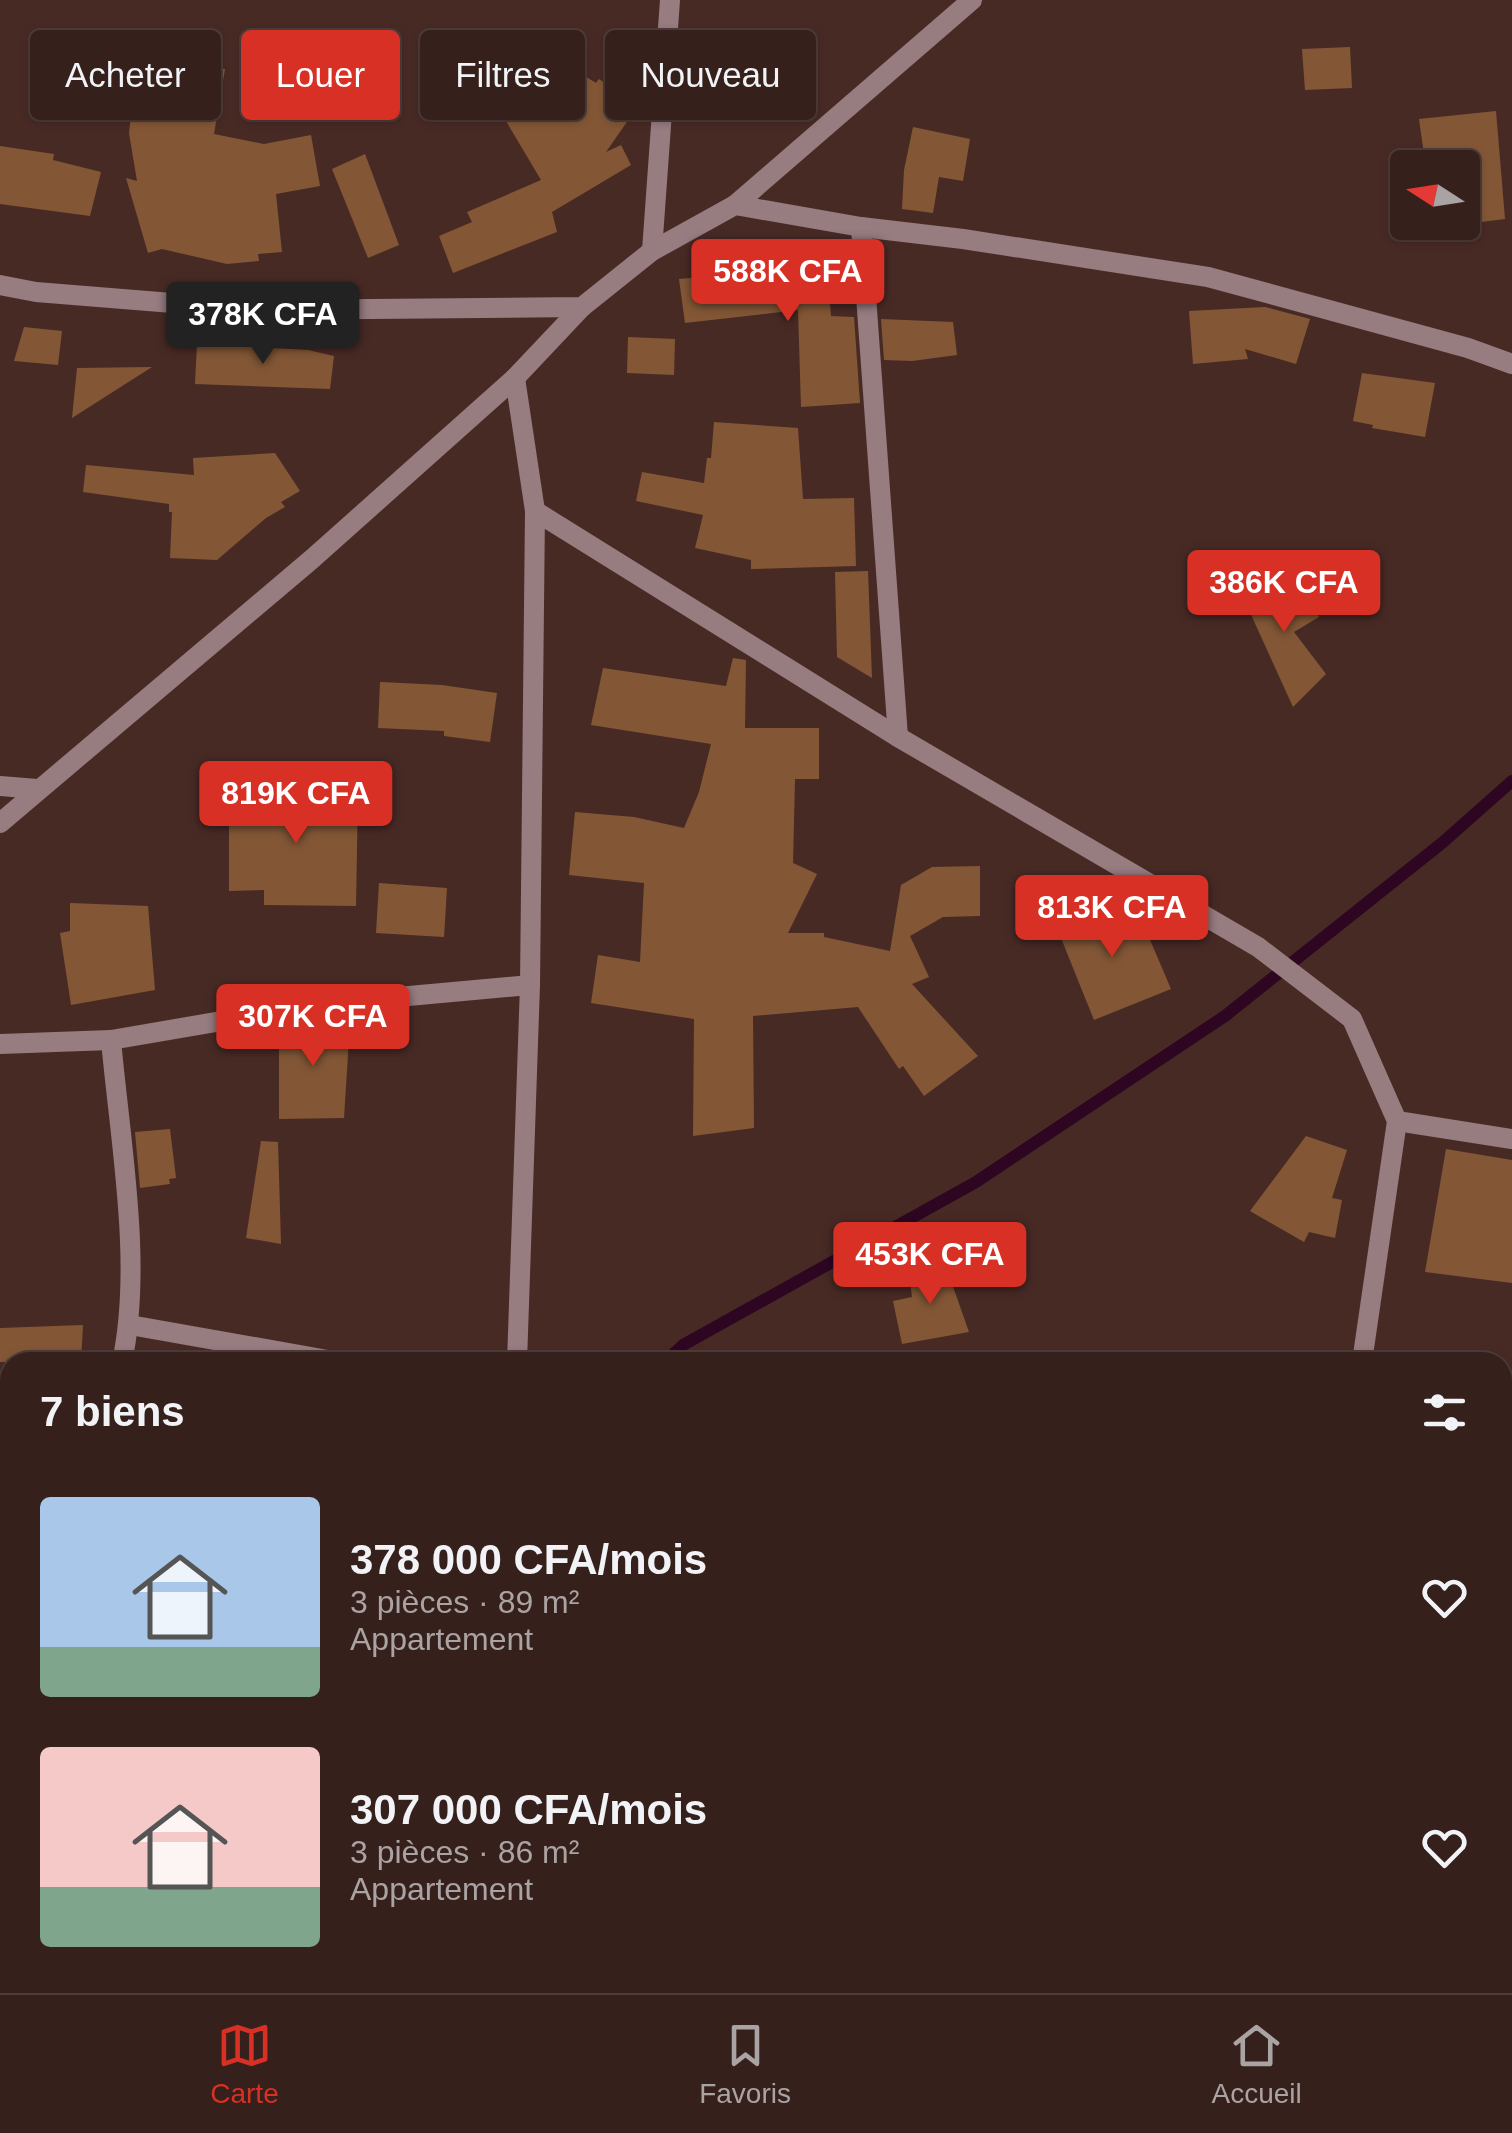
<!DOCTYPE html>
<html lang="fr">
<head>
<meta charset="utf-8">
<style>
  :root { --surface:#36201c; --page:#3d2825; --text:#f1f3f6; --muted:#aaa3a3; --line:#503e3b; --accent:#d93025 }
  body { margin:0; font-family:Helvetica,sans-serif; background:var(--page); color:var(--text); height:100vh; display:flex; flex-direction:column; font-size:38px; white-space:nowrap }
  * { box-sizing:border-box; margin:0 }
  p { font-size:32px; color:var(--muted) }
  .icon { flex:none; width:55px; height:55px; fill:none; stroke:currentColor; stroke-width:2; stroke-linecap:round; stroke-linejoin:round }
  .map { position:relative; flex:1; overflow:hidden }
  .panel { position:absolute; left:0px; top:1352px; width:1512px; height:642px; display:flex; flex-direction:column; background:var(--surface); border-radius:30px 30px 0 0; box-shadow:0 2px 8px #0004,0 0 0 2px var(--line) }
  .panel>* { flex:none }
  .banner { position:absolute; left:30px; top:30px; width:1000px; height:90px; display:flex; gap:20px }
  .needle { width:65px; rotate:282deg }
  .buttons { position:absolute; left:1390px; top:150px; display:grid; gap:20px }
  .buttons a { display:grid; place-items:center; width:90px; height:90px; border-radius:10px; background:var(--surface); box-shadow:0 2px 8px #0004,0 0 0 2px var(--line); font-size:50px }
  .price { position:absolute; translate:-50% -85px; padding:0 22px; border-radius:10px; background:var(--accent); color:#fff; font-size:32px; line-height:65px; filter:drop-shadow(0 2px 5px #0008) }
  .price::after { content:''; position:absolute; left:50%; top:60px; width:30px; height:22px; margin-left:-15px; background:inherit; clip-path:polygon(0 0,100% 0,50% 100%) }
  .price.on { background:#222; color:#fff }
  ul { padding:0; list-style:none }
  li { display:flex; align-items:center; gap:30px; height:250px; padding:0 40px }
  li span { display:grid; place-items:center; flex:none; width:280px; height:200px; border-radius:10px; color:#555 }
  li>.icon { margin-inline-start:auto }
  span .icon { width:120px; height:120px; fill:#fffc; stroke-width:1 }
  li b { font-size:42px }
  h2 { display:flex; justify-content:space-between; align-items:center; height:120px; padding:0 40px; font-size:42px }
  .chip { padding:0 35px; border-radius:10px; background:var(--surface); box-shadow:0 2px 8px #0004,0 0 0 2px var(--line); font-size:35px; line-height:90px }
  .chip.on { background:var(--accent); color:#fff }
  .tab-bar { display:flex; justify-content:space-around; align-items:center; height:140px; border-top:2px solid var(--line); background:var(--surface); font-size:28px; color:var(--muted) }
  .tab-bar a { display:grid; justify-items:center; gap:5px }
  .tab-bar .on { color:var(--accent) }
  .map>svg:first-child { display:block }
  .lines { fill:none; stroke-linecap:round; stroke-linejoin:round }
  .stream { stroke:#2e0622; stroke-width:12 }
  .building { fill:#835736 }
  .minor { stroke:#977c80; stroke-width:20 }
</style>
</head>
<body>
<div class="map">
<svg width="1512" height="1993" viewBox="0 0 1512 1993">
  <rect width="100%" height="100%" fill="#482a25"/>
  <g class="lines">
    <!-- stream -->
    <g class="stream">
      <path d="M 665,1362 L 683,1345 L 976,1182 L 1225,1016 L 1442,843 L 1512,781"/>
      <path d="M 0,1818 L 10,1818"/>
    </g>
  </g>
  <!-- building -->
  <g class="building">
    <path d="M 1350,47 L 1352,88 L 1305,90 L 1302,49 Z"/>
    <path d="M 543,48 L 577,78 L 580,73 L 596,83 L 599,79 L 638,106 L 606,152 L 621,145 L 631,165 L 552,212 L 557,232 L 453,273 L 439,236 L 472,222 L 467,212 L 541,180 L 503,116 L 528,100 L 510,82 Z"/>
    <path d="M 138,53 L 225,69 L 214,134 L 264,144 L 311,135 L 320,186 L 276,194 L 282,252 L 258,254 L 259,261 L 227,264 L 162,249 L 148,253 L 126,178 L 137,181 L 129,133 Z"/>
    <path d="M 1496,111 L 1505,219 L 1433,228 L 1433,222 L 1462,222 L 1462,168 L 1426,168 L 1419,119 Z"/>
    <path d="M 913,127 L 970,139 L 963,181 L 939,177 L 933,213 L 902,209 L 904,170 Z"/>
    <path d="M 0,146 L 54,154 L 53,160 L 101,172 L 90,216 L 0,204 Z"/>
    <path d="M 365,154 L 399,245 L 368,258 L 332,169 Z"/>
    <path d="M 827,267 L 831,316 L 854,317 L 860,403 L 801,407 L 798,310 L 685,323 L 679,279 Z"/>
    <path d="M 1265,307 L 1310,319 L 1296,364 L 1245,349 L 1248,359 L 1193,364 L 1189,311 Z"/>
    <path d="M 881,319 L 953,322 L 957,355 L 912,361 L 884,360 Z"/>
    <path d="M 24,327 L 62,331 L 58,365 L 14,361 Z"/>
    <path d="M 628,337 L 675,339 L 674,375 L 627,373 Z"/>
    <path d="M 197,344 L 308,350 L 334,356 L 330,389 L 195,384 Z"/>
    <path d="M 152,367 L 72,418 L 77,368 Z"/>
    <path d="M 1362,373 L 1435,383 L 1425,437 L 1372,428 L 1373,425 L 1353,421 Z"/>
    <path d="M 714,422 L 798,428 L 803,499 L 854,498 L 856,566 L 751,569 L 751,560 L 695,548 L 703,515 L 636,501 L 642,472 L 704,483 L 707,458 L 711,458 Z"/>
    <path d="M 275,453 L 300,491 L 281,502 L 285,507 L 266,518 L 217,560 L 170,558 L 172,512 L 169,512 L 169,504 L 83,492 L 86,465 L 194,475 L 193,458 Z"/>
    <path d="M 1245,568 L 1270,602 L 1302,587 L 1319,617 L 1294,632 L 1326,674 L 1293,707 L 1233,575 Z"/>
    <path d="M 868,571 L 872,678 L 837,657 L 835,572 Z"/>
    <path d="M 733,658 L 746,660 L 745,728 L 819,728 L 819,779 L 795,779 L 793,863 L 817,874 L 788,933 L 824,933 L 824,937 L 890,951 L 901,885 L 932,867 L 980,866 L 980,916 L 943,917 L 910,936 L 929,977 L 912,984 L 978,1056 L 924,1096 L 903,1066 L 899,1069 L 858,1007 L 753,1016 L 754,1128 L 693,1136 L 694,1019 L 591,1003 L 598,955 L 640,962 L 644,883 L 569,875 L 575,812 L 634,817 L 684,828 L 699,792 L 711,744 L 591,725 L 603,668 L 726,686 Z"/>
    <path d="M 380,682 L 442,685 L 497,693 L 490,742 L 444,736 L 444,731 L 378,728 Z"/>
    <path d="M 256,784 L 358,791 L 356,906 L 264,905 L 264,890 L 229,891 L 229,800 L 256,800 Z"/>
    <path d="M 379,883 L 447,888 L 444,937 L 376,933 Z"/>
    <path d="M 1097,900 L 1145,928 L 1171,989 L 1094,1020 L 1059,933 Z"/>
    <path d="M 70,903 L 148,906 L 155,990 L 71,1005 L 60,933 L 70,931 Z"/>
    <path d="M 341,1017 L 341,1023 L 350,1023 L 344,1118 L 279,1119 L 279,1025 Z"/>
    <path d="M 170,1129 L 176,1178 L 169,1179 L 170,1184 L 140,1188 L 135,1132 Z"/>
    <path d="M 1306,1136 L 1347,1150 L 1332,1198 L 1342,1200 L 1335,1238 L 1309,1232 L 1304,1242 L 1250,1211 Z"/>
    <path d="M 261,1141 L 278,1142 L 281,1244 L 246,1238 Z"/>
    <path d="M 1446,1149 L 1512,1160 L 1512,1283 L 1425,1272 Z"/>
    <path d="M 944,1261 L 969,1332 L 902,1344 L 893,1301 L 912,1297 L 909,1273 Z"/>
    <path d="M 83,1325 L 81,1362 L 0,1362 L 0,1328 Z"/>
  </g>
  <g class="lines">
    <!-- minor -->
    <g class="minor">
      <path d="M 735,205 L 972,0"/>
      <path d="M 861,227 L 898,737"/>
      <path d="M 652,251 L 670,0"/>
      <path d="M 0,285 L 36,292 L 260,310 L 582,307 L 652,251 L 735,205 L 861,227 L 963,239 L 1208,277 L 1468,348 L 1512,364"/>
      <path d="M 515,378 L 535,511 L 530,985 L 517,1362"/>
      <path d="M 535,511 L 898,737 L 1258,947 L 1352,1019 L 1397,1121 L 1362,1362"/>
      <path d="M 0,786 L 37,789"/>
      <path d="M 0,823 L 312,559 L 515,378 L 582,307"/>
      <path d="M 111,1040 C 120,1141 143,1264 122,1362"/>
      <path d="M 0,1044 L 111,1040 L 321,1004 L 530,985"/>
      <path d="M 1397,1121 L 1512,1139"/>
      <path d="M 130,1325 L 339,1362"/>
      <path d="M 1502,1438 L 1512,1440"/>
      <path d="M 1502,1746 L 1512,1749"/>
      <path d="M 217,1993 L 224,1985"/>
      <path d="M 610,1993 L 616,1985"/>
      <path d="M 985,1993 L 991,1985"/>
      <path d="M 1257,1993 L 1258,1985"/>
    </g>
  </g>
</svg>
<div class="buttons">
<a><svg class="needle" viewBox="-14 -14 28 28"><path d="M0-13l5 13h-10z" fill="#e53935"/><path d="M0 13l5-13h-10z" fill="#aaa3a3"/></svg></a>
</div>
<b class="price" style="left:788px;top:324px">588K CFA</b>
<b class="price on" style="left:263px;top:367px">378K CFA</b>
<b class="price" style="left:1284px;top:635px">386K CFA</b>
<b class="price" style="left:296px;top:846px">819K CFA</b>
<b class="price" style="left:1112px;top:960px">813K CFA</b>
<b class="price" style="left:313px;top:1069px">307K CFA</b>
<b class="price" style="left:930px;top:1307px">453K CFA</b>
<div class="banner">
<a class="chip">Acheter</a>
<a class="chip on">Louer</a>
<a class="chip">Filtres</a>
<a class="chip">Nouveau</a>
</div>
<section class="panel">
<h2>7 biens<svg class="icon" aria-label="filters" viewBox="0 0 24 24"><path d="M4 7h16M4 17h16"/><circle cx="9" cy="7" r="2"/><circle cx="15" cy="17" r="2"/></svg></h2>
<ul>
<li><span style="background:linear-gradient(#a9c7e8 75%,#7fa58c 0)"><svg class="icon" aria-label="home" viewBox="0 0 24 24"><path d="M3 11l9-7 9 7M6 9v11h12V9"/></svg></span><div><b>378 000 CFA/mois</b><p>3 pièces · 89 m²</p><p>Appartement</p></div><svg class="icon" aria-label="heart" viewBox="0 0 24 24"><path d="M12 20l-8-8c-3-5 5-10 8-4 3-6 11-1 8 4z"/></svg></li>
<li><span style="background:linear-gradient(#f6c9c9 70%,#7fa58c 0)"><svg class="icon" aria-label="home" viewBox="0 0 24 24"><path d="M3 11l9-7 9 7M6 9v11h12V9"/></svg></span><div><b>307 000 CFA/mois</b><p>3 pièces · 86 m²</p><p>Appartement</p></div><svg class="icon" aria-label="heart" viewBox="0 0 24 24"><path d="M12 20l-8-8c-3-5 5-10 8-4 3-6 11-1 8 4z"/></svg></li>
</ul>
</section>
</div>
<nav class="tab-bar">
<a class="on"><svg class="icon" aria-label="map" viewBox="0 0 24 24"><path d="M3 6l6-2 6 2 6-2v14l-6 2-6-2-6 2zM9 4v14M15 6v14"/></svg>Carte</a>
<a><svg class="icon" aria-label="saved" viewBox="0 0 24 24"><path d="M7 4h10v16l-5-4-5 4z"/></svg>Favoris</a>
<a><svg class="icon" aria-label="home" viewBox="0 0 24 24"><path d="M3 11l9-7 9 7M6 9v11h12V9"/></svg>Accueil</a>
</nav>
</body>
</html>
